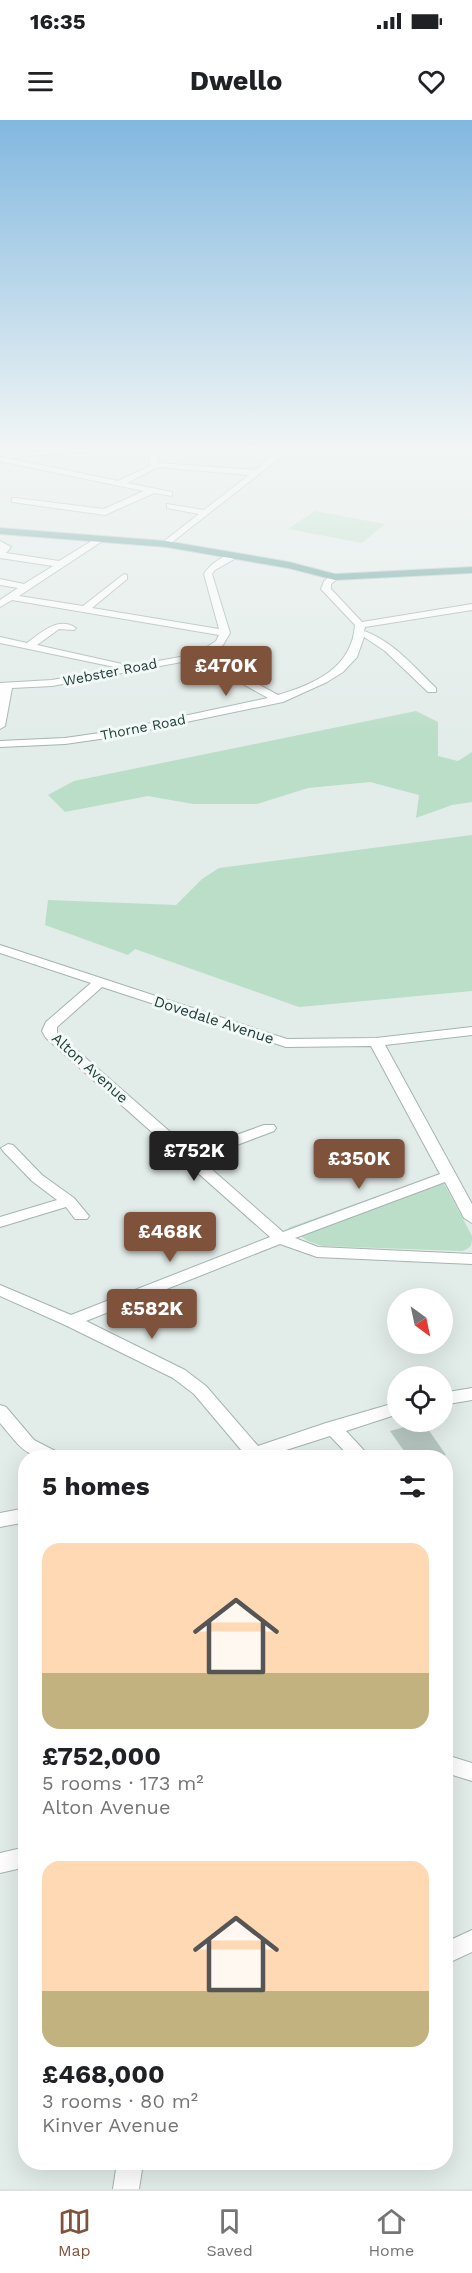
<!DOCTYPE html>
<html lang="en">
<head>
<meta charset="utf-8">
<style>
  :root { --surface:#fff; --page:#f2f2f2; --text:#202124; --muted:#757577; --line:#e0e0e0; --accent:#7f533b }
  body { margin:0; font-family:"Work Sans",sans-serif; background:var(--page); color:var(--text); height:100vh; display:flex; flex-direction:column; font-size:22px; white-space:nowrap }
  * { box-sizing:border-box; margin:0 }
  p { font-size:20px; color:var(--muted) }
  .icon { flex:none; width:33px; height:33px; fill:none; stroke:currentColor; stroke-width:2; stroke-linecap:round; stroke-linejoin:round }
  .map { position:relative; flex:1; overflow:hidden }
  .drawer { position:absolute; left:18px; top:1330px; width:435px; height:720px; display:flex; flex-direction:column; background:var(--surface); border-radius:24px; box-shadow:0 6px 24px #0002 }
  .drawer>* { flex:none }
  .needle { width:39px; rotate:147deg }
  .tools { position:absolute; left:387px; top:1168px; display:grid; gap:12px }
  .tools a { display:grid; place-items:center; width:66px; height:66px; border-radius:50%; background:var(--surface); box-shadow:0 6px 24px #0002; font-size:30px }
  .price { position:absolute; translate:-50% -51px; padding:0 14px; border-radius:6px; background:var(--accent); color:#fff; font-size:20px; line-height:39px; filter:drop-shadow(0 2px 3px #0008) }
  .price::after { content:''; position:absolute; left:50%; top:36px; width:18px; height:14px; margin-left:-9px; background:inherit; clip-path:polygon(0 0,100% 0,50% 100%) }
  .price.active { background:#222; color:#fff }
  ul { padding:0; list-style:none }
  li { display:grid; align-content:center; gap:12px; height:318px; padding:0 24px }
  li span { display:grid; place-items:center; height:186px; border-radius:18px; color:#555 }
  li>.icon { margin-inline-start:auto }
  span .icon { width:108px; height:108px; fill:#fffc; stroke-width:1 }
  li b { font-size:26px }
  h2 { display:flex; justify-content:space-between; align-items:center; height:72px; padding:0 24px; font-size:26px }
  .status { display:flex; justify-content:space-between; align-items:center; height:42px; padding:0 30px; background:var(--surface); direction:ltr }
  .status svg { height:16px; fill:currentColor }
  header { display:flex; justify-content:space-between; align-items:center; height:78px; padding:0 24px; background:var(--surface); font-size:27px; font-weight:700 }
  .tabs { display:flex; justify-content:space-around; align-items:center; height:84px; border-top:2px solid var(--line); background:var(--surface); font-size:16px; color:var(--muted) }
  .tabs a { display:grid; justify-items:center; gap:3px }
  .tabs .active { color:var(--accent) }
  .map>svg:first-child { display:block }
  .green { fill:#badec8 }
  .building { fill:#b7c7c2 }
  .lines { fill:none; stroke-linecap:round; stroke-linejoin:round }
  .minor-casing { stroke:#a4b4b1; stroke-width:2 }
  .major-casing { stroke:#c1c9c8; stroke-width:2 }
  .minor { fill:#fff; fill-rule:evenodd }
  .major { fill:#66a29a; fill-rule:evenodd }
  .labels { text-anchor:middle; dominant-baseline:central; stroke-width:6; stroke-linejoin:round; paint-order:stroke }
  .far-street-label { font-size:14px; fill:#213d39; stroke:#f2f9f6 }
  .street-label { font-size:15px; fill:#213d39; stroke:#f2f9f6 }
</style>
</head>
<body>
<div class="status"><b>16:35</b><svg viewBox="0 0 49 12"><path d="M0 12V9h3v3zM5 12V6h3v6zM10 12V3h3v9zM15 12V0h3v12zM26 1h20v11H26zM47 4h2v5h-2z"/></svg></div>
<header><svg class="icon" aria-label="menu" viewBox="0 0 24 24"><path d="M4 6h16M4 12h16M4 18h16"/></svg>Dwello<svg class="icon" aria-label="heart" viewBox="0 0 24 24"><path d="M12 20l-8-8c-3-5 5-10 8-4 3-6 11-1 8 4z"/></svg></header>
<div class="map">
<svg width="472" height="2069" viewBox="0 0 472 2069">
  <rect width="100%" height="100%" fill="#e2ece9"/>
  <!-- green -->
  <g class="green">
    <path d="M 315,391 L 385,404 L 362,423 L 288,409 Z"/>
    <path d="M 416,591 L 438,602 L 438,636 L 458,641 L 472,632 L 472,682 L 452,685 L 416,698 L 419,675 L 370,662 L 308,668 L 257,684 L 193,684 L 148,676 L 65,692 L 48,675 L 74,661 Z"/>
    <path d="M 472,715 L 472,871 L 299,887 L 135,829 L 128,835 L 45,805 L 48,780 L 176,785 L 202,759 L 219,748 Z"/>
    <path d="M 439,1054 L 472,1116 C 472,1126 471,1128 462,1131 L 322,1126 L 308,1121 L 288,1108 Z"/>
  </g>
  <!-- building -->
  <path class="building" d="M 423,1302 L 446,1335 L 436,1338 L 409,1338 L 390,1311 Z"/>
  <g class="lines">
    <!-- minor casing -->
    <g class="minor-casing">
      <g id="minor">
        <path d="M 59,329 L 135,329 L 131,331 L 62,333 L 8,338 L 118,361 L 150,346 L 149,331 L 146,329 L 156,329 L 158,343 L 255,350 L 282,329 L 291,329 L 166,427 L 163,426 L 163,422 L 199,394 L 167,388 L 167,384 L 204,390 L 249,355 L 158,347 L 127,363 L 172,372 L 172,376 L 154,373 L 105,395 L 12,382 L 12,378 L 15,378 L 104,389 L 144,371 L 0,341 L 0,337 L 7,338 L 4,336 L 8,334 Z"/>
        <path d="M 98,417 L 102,420 L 101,422 L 19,476 L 83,486 L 124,454 L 127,455 L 127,459 L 92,488 L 219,509 L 204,454 C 210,444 224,434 236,434 L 236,438 L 215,450 L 212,454 L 230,513 L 223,525 L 206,536 L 278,575 C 315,564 352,548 355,505 L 321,469 L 324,461 L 332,455 L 340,457 L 331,464 L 331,469 L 362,502 L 472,484 L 472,490 L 365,507 L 364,511 C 393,521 414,547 436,568 L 436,572 L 428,572 L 385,531 L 364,517 L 357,537 L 343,552 L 327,562 L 283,582 L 114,617 L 65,624 L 0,627 L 0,621 L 65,618 L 114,611 L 268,578 L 198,539 L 52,566 L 12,568 L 5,606 L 0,609 L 0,563 L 52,560 L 119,548 L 0,523 L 0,517 L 27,523 C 42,512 58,496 76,508 L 74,510 L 59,509 L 37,525 L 131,546 L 196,534 L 216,521 L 219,515 L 12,480 L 0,487 L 0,480 L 18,468 L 0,465 L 0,459 L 24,464 L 53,446 L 0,438 L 0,421 L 11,427 L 6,433 L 59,441 Z"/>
        <path d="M 0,825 L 287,919 L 376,918 L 472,907 L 472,915 L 385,925 L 472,1084 L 472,1103 L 464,1098 L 445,1062 L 295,1118 L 318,1127 L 472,1134 L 472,1144 L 317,1137 L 280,1124 L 86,1201 L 185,1250 L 206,1266 L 258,1326 L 326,1303 L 398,1282 L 398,1294 L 346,1311 L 371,1338 L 351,1338 L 330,1316 L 261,1338 L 231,1338 L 234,1333 L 242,1331 L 194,1274 L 173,1258 L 65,1205 L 0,1176 L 0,1165 L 71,1195 L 270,1117 L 46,918 L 42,911 L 46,902 L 91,863 L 0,833 ZM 102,867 L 286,927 L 371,926 L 440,1054 L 283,1112 L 200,1039 L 274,1011 L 276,1008 L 274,1005 L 264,1005 L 192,1031 L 57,913 L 57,907 Z"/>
        <path d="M 8,1024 L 13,1025 L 42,1055 L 74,1078 L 89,1096 L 87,1099 L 75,1099 L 66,1087 L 0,1107 L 0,1097 L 57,1080 L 32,1061 L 3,1031 L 1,1028 Z"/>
        <path d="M 472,1268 L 472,1280 L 442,1285 L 442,1273 Z"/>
        <path d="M 0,1285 L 6,1287 L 34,1320 L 59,1333 L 62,1338 C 24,1338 23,1330 0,1303 Z"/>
        <path d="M 26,1388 L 26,1402 L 0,1407 L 0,1393 Z"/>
        <path d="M 446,1635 L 472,1643 L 472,1661 L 446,1653 Z"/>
        <path d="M 26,1727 L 26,1747 L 0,1753 L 0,1733 Z"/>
        <path d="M 472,1810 L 472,1832 L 446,1844 L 446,1822 Z"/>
        <path d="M 117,2043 L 143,2043 L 139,2069 L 113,2069 Z"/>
      </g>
    </g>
    <!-- major casing -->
    <g class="major-casing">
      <path id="major" d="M 0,408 L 166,421 L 289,442 L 335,454 L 472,447 L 472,453 L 335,460 L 288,448 L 166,427 L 0,414 Z"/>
    </g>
    <!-- minor -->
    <use href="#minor" class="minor"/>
    <!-- major -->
    <use href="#major" class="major"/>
  </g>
  <!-- sky -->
  <linearGradient id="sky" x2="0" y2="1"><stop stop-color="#82b8df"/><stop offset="0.53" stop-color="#f2f6f5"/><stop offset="1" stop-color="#f2f6f5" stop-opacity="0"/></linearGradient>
  <rect width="472" height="619" fill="url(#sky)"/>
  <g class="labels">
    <!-- far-street labels -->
    <g class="far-street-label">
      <text transform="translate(110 552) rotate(-11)">Webster Road</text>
      <text transform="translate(143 607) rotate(-11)">Thorne Road</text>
    </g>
    <!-- street labels -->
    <g class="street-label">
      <text transform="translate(214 900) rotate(18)">Dovedale Avenue</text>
      <text transform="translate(90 948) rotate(42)">Alton Avenue</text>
    </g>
  </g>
</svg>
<div class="tools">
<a><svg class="needle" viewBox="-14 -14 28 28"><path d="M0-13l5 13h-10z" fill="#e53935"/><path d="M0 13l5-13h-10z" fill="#757577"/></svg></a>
<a><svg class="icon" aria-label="locate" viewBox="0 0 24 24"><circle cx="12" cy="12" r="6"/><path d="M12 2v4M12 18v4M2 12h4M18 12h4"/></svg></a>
</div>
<b class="price" style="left:226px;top:577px">£470K</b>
<b class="price active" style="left:194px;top:1062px">£752K</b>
<b class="price" style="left:359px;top:1070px">£350K</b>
<b class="price" style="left:170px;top:1143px">£468K</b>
<b class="price" style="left:152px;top:1220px">£582K</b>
<section class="drawer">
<h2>5 homes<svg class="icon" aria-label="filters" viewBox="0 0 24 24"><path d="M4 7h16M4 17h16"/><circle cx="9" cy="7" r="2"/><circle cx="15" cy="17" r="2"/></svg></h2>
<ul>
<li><span style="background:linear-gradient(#ffd9b3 70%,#c2b280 0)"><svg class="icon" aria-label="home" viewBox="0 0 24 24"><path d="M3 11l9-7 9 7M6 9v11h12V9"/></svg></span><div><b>£752,000</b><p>5 rooms · 173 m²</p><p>Alton Avenue</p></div></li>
<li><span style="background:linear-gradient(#ffd9b3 70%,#c2b280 0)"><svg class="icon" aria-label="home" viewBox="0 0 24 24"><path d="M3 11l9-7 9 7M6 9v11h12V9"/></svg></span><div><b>£468,000</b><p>3 rooms · 80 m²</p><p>Kinver Avenue</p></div></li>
</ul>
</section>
</div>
<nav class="tabs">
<a class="active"><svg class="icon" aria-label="map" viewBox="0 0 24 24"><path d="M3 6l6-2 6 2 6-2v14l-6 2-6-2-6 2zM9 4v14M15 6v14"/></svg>Map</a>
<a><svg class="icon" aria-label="saved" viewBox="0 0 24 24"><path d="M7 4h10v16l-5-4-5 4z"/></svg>Saved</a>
<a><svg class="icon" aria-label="home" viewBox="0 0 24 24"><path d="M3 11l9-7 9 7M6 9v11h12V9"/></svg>Home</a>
</nav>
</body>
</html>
